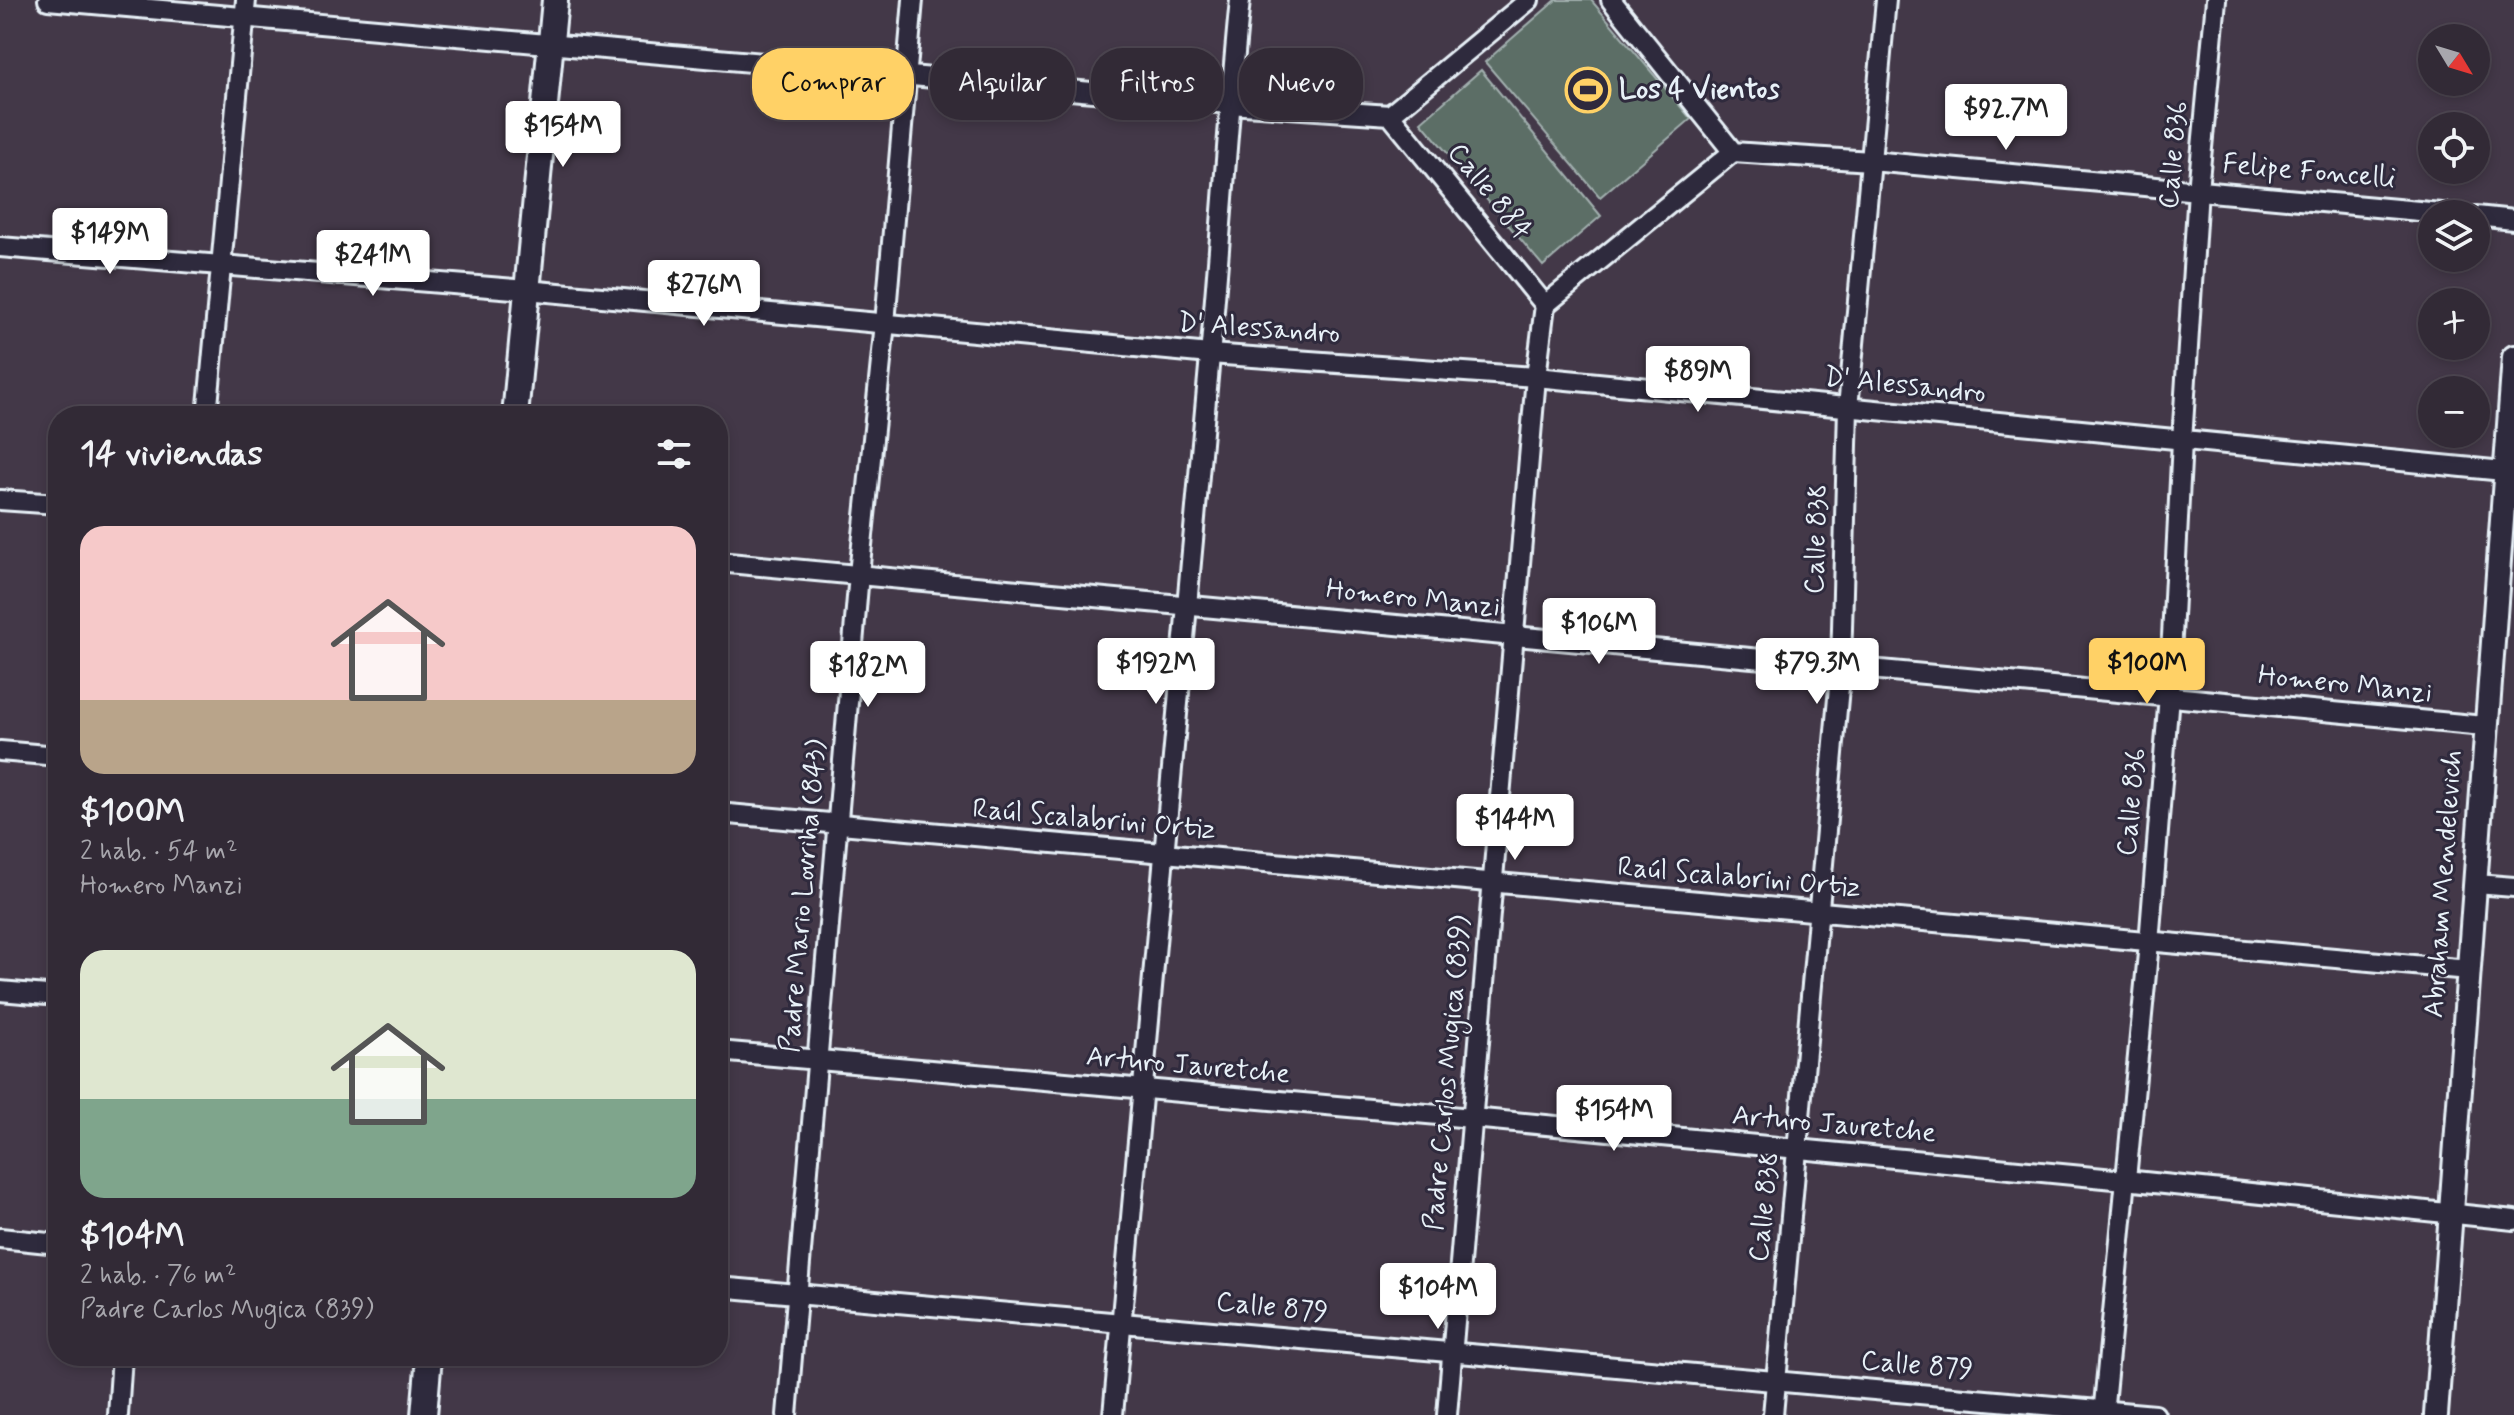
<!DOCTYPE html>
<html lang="es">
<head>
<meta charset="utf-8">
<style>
  :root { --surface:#322a36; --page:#3a323e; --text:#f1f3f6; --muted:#a8a7ad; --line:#4d4651; --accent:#ffd166 }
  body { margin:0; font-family:Mynerve,sans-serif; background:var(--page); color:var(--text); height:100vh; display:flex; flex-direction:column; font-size:30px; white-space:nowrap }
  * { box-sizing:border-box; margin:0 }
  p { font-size:26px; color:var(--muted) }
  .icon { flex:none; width:44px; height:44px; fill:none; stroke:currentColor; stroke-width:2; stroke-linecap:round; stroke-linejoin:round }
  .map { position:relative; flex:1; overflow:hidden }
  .panel { position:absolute; left:48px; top:406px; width:680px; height:960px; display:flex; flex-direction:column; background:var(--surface); border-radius:32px; box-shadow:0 4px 12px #0003,0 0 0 2px var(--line) }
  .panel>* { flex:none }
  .hud { position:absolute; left:752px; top:48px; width:760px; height:72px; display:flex; gap:16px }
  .needle { width:52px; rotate:128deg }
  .buttons { position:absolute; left:2418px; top:24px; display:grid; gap:16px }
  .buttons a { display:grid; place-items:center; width:72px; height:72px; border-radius:50%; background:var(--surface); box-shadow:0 4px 12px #0003,0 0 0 2px var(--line); font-size:40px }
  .price { position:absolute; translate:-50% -68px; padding:0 18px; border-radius:8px; background:#fff; color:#222; font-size:26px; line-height:52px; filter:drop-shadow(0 2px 4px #0008) }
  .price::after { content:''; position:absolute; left:50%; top:48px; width:24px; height:18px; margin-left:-12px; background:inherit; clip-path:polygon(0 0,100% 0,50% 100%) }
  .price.selected { background:var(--accent); color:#111 }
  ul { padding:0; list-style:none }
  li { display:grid; align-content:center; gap:16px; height:424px; padding:0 32px }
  li span { display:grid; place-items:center; height:248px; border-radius:24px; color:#555 }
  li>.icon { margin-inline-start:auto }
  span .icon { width:144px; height:144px; fill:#fffc; stroke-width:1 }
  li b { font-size:34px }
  h2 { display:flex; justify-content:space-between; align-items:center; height:96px; padding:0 32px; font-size:34px }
  .tag { padding:0 28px; border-radius:32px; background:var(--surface); box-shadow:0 4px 12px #0003,0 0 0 2px var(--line); font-size:28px; line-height:72px }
  .tag.selected { background:var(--accent); color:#111 }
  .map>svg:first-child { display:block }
  .green { fill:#5c6e66; stroke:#a2b0af; stroke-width:2 }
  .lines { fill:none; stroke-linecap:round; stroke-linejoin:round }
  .minor-casing { stroke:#e8f1f8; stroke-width:24 }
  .tertiary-casing { stroke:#e8f1f8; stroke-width:28 }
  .secondary-casing { stroke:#e8f1f8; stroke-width:30 }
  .minor { stroke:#2f2a3d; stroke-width:18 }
  .tertiary { stroke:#2f2a3d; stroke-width:22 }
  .secondary { stroke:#2f2a3d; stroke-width:24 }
  .labels { text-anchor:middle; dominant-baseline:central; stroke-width:6; stroke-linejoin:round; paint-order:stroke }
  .poi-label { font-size:28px; font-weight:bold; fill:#e8f1f8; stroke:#2f2a3d; text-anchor:start }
  .street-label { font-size:28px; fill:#e8f1f8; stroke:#2f2a3d }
</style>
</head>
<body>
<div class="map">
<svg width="2514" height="1415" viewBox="0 0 2514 1415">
  <rect width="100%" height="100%" fill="#433848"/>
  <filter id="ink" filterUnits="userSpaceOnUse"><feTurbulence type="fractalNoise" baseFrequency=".0125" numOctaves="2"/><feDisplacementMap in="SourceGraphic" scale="16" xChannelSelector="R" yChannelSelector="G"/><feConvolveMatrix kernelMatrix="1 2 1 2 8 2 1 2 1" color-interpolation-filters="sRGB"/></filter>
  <g filter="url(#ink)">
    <!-- green -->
    <g class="green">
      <path d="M 1556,0 L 1591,0 L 1691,119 L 1600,197 L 1485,62 Z"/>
      <path d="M 1481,70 L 1601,216 L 1543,266 L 1421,122 Z"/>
    </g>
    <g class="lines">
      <!-- minor casing -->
      <g class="minor-casing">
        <g id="minor">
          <path d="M 48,0 L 1229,104 L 1390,115 L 1545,305 L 1733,152"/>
          <path d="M 1611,0 L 1733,152 L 1871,161 L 2452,214"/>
          <path d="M 1390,115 L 1529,0"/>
          <path d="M 2476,216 L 2514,220"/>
          <path d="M 0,247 L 527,290 L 1210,354 L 1536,377 L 2514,472"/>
          <path d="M 207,416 L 246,0"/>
          <path d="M 0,500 L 58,504"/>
          <path d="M 718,562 L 2484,726"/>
          <path d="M 0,751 L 58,756"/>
          <path d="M 718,813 L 2469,970"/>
          <path d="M 2476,884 L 2514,887"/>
          <path d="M 0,991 L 58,996"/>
          <path d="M 718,1051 L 1472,1118 L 2125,1180 L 2514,1220"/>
          <path d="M 0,1238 L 58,1244"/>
          <path d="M 718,1287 L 2155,1415"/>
          <path d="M 118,1415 L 122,1356"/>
          <path d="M 787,1415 L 859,574 L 885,323 L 913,0"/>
          <path d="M 1113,1415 C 1144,1062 1178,709 1210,356 C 1221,237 1228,118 1240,0"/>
          <path d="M 1447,1415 L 1536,377 L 1545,305"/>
          <path d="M 1773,1415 L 1841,665 L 1848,408 L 1886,0"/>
          <path d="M 2103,1415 L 2149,943 L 2169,695 L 2182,441 L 2198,190 L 2216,0"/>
        </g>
      </g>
      <!-- tertiary casing -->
      <g class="tertiary-casing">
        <path id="tertiary" d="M 2436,1415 C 2463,1062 2485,709 2514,357"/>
      </g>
      <!-- secondary casing -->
      <g class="secondary-casing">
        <g id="secondary">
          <path d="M 515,416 L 555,0"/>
          <path d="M 424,1415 L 429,1356"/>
        </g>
      </g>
      <!-- minor -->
      <use href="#minor" class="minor"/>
      <!-- tertiary -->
      <use href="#tertiary" class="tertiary"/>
      <!-- secondary -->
      <use href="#secondary" class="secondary"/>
    </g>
  </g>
  <!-- icons -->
  <defs>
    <g id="stadium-ring" transform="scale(2.3)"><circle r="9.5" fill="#2f2a3d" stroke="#ffd166" stroke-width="1.5"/><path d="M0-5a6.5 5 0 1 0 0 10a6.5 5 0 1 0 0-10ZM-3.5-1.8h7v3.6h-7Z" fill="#ffd166"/></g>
  </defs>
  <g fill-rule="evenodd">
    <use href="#stadium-ring" x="1588" y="90"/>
  </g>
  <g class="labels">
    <!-- poi labels -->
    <g class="poi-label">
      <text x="1619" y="90">Los 4 Vientos</text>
    </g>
    <!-- street labels -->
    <g class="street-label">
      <text transform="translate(2174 155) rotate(-85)">Calle 836</text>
      <text transform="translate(2309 172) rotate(5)">Felipe Foncelli</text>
      <text transform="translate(1489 192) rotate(51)">Calle 884</text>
      <text transform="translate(1259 329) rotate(4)">D' Alessandro</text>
      <text transform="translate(1905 386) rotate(6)">D' Alessandro</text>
      <text transform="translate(1817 539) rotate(-88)">Calle 838</text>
      <text transform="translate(1413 599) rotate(6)">Homero Manzi</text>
      <text transform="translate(2345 685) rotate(6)">Homero Manzi</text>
      <text transform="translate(2132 802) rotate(-85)">Calle 836</text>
      <text transform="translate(1094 820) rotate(5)">Raúl Scalabrini Ortiz</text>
      <text transform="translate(1739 878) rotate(5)">Raúl Scalabrini Ortiz</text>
      <text transform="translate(2444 884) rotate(-86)">Abraham Mendelevich</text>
      <text transform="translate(804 896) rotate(-85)">Padre Mario Lovriha (843)</text>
      <text transform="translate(1188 1066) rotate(5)">Arturo Jauretche</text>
      <text transform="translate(1448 1073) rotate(-85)">Padre Carlos Mugica (839)</text>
      <text transform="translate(1834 1125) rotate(5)">Arturo Jauretche</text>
      <text transform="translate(1765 1207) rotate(-84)">Calle 838</text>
      <text transform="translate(1272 1308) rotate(6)">Calle 879</text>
      <text transform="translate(1917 1366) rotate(5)">Calle 879</text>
    </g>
  </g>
</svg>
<div class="buttons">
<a><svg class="needle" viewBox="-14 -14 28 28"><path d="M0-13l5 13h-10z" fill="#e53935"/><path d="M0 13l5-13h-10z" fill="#a8a7ad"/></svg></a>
<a><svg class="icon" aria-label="locate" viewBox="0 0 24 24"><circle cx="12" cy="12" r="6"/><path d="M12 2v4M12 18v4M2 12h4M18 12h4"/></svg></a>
<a><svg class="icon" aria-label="layers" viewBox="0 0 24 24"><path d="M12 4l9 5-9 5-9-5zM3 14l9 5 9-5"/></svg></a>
<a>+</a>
<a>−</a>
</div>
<b class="price" style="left:2006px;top:152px">$92.7M</b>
<b class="price" style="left:563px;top:169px">$154M</b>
<b class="price" style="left:110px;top:276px">$149M</b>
<b class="price" style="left:373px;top:298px">$241M</b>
<b class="price" style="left:704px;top:328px">$276M</b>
<b class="price" style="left:1698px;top:414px">$89M</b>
<b class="price" style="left:1599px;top:666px">$106M</b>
<b class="price" style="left:1156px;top:706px">$192M</b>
<b class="price" style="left:1817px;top:706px">$79.3M</b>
<b class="price selected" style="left:2147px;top:706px">$100M</b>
<b class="price" style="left:868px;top:709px">$182M</b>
<b class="price" style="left:1515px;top:862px">$144M</b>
<b class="price" style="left:1614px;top:1153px">$154M</b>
<b class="price" style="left:1438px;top:1331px">$104M</b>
<div class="hud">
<a class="tag selected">Comprar</a>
<a class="tag">Alquilar</a>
<a class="tag">Filtros</a>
<a class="tag">Nuevo</a>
</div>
<section class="panel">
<h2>14 viviendas<svg class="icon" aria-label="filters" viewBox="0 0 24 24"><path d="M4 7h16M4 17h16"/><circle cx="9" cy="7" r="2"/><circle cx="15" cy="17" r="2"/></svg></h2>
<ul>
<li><span style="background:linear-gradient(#f6c9c9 70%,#b9a48a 0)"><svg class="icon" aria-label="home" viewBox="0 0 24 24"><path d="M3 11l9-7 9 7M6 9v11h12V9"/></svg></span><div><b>$100M</b><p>2 hab. · 54 m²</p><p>Homero Manzi</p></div></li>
<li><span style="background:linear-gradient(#dfe7d0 60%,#7fa58c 0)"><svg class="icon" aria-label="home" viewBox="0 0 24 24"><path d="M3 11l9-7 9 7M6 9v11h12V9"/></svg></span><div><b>$104M</b><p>2 hab. · 76 m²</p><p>Padre Carlos Mugica (839)</p></div></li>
</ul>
</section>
</div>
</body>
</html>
